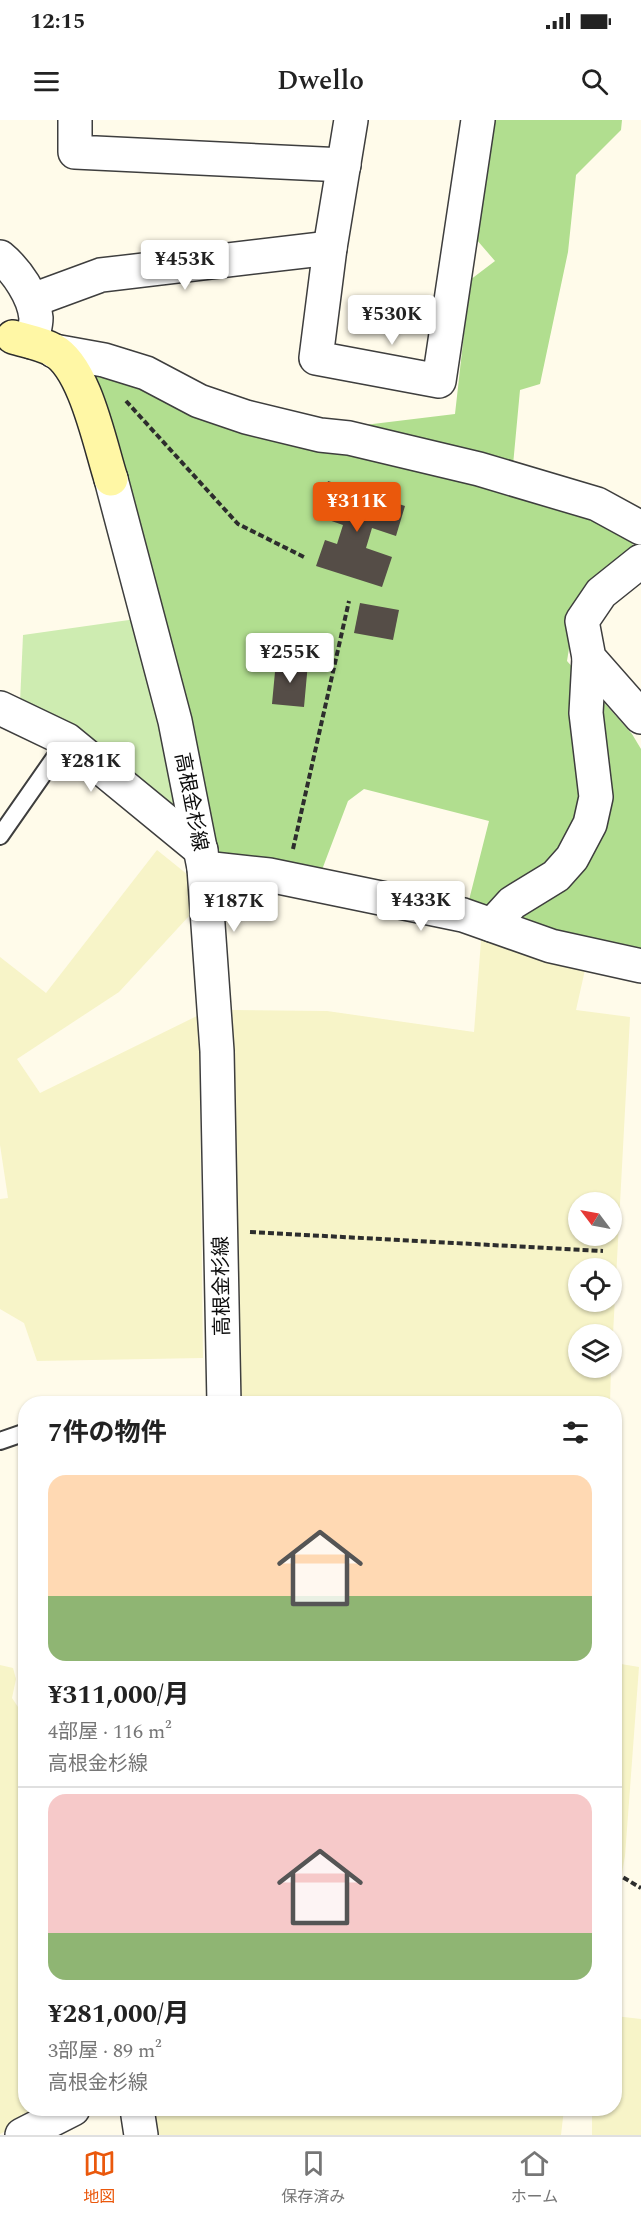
<!DOCTYPE html>
<html lang="ja">
<head>
<meta charset="utf-8">
<style>
  :root { --surface:#fff; --page:#f2f2f2; --text:#222; --muted:#767676; --line:#e0e0e0; --accent:#ea580c }
  body { margin:0; font-family:Spectral,"Noto Sans JP",serif; background:var(--page); color:var(--text); height:100vh; display:flex; flex-direction:column; font-size:22px; white-space:nowrap }
  * { box-sizing:border-box; margin:0 }
  p { font-size:20px; color:var(--muted) }
  .icon { flex:none; width:33px; height:33px; fill:none; stroke:currentColor; stroke-width:2; stroke-linecap:round; stroke-linejoin:round }
  .map { position:relative; flex:1; overflow:hidden }
  .panel { position:absolute; left:18px; top:1276px; width:604px; height:720px; display:flex; flex-direction:column; background:var(--surface); border-radius:24px; box-shadow:0 2px 4px #0004 }
  .panel>* { flex:none }
  .needle { width:39px; rotate:302deg }
  .buttons { position:absolute; left:568px; top:1072px; display:grid; gap:12px }
  .buttons a { display:grid; place-items:center; width:54px; height:54px; border-radius:50%; background:var(--surface); box-shadow:0 2px 4px #0004; font-size:30px }
  .price { position:absolute; translate:-50% -51px; padding:0 14px; border-radius:6px; background:#fff; color:#222; font-size:20px; line-height:39px; filter:drop-shadow(0 2px 3px #0008) }
  .price::after { content:''; position:absolute; left:50%; top:36px; width:18px; height:14px; margin-left:-9px; background:inherit; clip-path:polygon(0 0,100% 0,50% 100%) }
  .price.on { background:var(--accent); color:#fff }
  ul { padding:0; list-style:none }
  li { display:grid; align-content:center; gap:12px; height:318px; padding:0 30px }
  li+li { border-top:2px solid var(--line) }
  li span { display:grid; place-items:center; height:186px; border-radius:18px; color:#555 }
  li>.icon { margin-inline-start:auto }
  span .icon { width:108px; height:108px; fill:#fffc; stroke-width:1 }
  li b { font-size:26px }
  h2 { display:flex; justify-content:space-between; align-items:center; height:72px; padding:0 30px; font-size:26px }
  .status { display:flex; justify-content:space-between; align-items:center; height:42px; padding:0 30px; background:var(--surface); direction:ltr }
  .status svg { height:16px; fill:currentColor }
  header { display:flex; justify-content:space-between; align-items:center; height:78px; padding:0 30px; background:var(--surface); font-size:27px; font-weight:600 }
  .menu { display:flex; justify-content:space-around; align-items:center; height:84px; border-top:2px solid var(--line); background:var(--surface); font-size:16px; color:var(--muted) }
  .menu a { display:grid; justify-items:center; gap:3px }
  .menu .on { color:var(--accent) }
  .map>svg:first-child { display:block }
  .farmland { fill:#f7f4c8; fill-rule:evenodd }
  .green { fill:#ceecb1 }
  .forest { fill:#b1de8f }
  .building { fill:#554d47 }
  .lines { fill:none; stroke-linecap:round; stroke-linejoin:round }
  .lane-casing { stroke:#3e3e3e; stroke-width:20 }
  .street-casing { stroke:#3e3e3e; stroke-width:36 }
  .secondary-casing { stroke:#2d2d2d; stroke-width:36 }
  .path { stroke:#2d2d2d; stroke-width:4; stroke-dasharray:6 3; stroke-linecap:butt }
  .lane { stroke:#fff; stroke-width:16 }
  .street { stroke:#fff; stroke-width:33 }
  .secondary { stroke:#fff7a5; stroke-width:33 }
  .labels { text-anchor:middle; dominant-baseline:central; stroke-width:6; stroke-linejoin:round; paint-order:stroke }
  .street-label { font-size:20px; fill:#0b0b0b; stroke:#fff }
</style>
</head>
<body>
<div class="status"><b>12:15</b><svg viewBox="0 0 49 12"><path d="M0 12V9h3v3zM5 12V6h3v6zM10 12V3h3v9zM15 12V0h3v12zM26 1h20v11H26zM47 4h2v5h-2z"/></svg></div>
<header><svg class="icon" aria-label="menu" viewBox="0 0 24 24"><path d="M4 6h16M4 12h16M4 18h16"/></svg>Dwello<svg class="icon" aria-label="search" viewBox="0 0 24 24"><circle cx="10" cy="10" r="6"/><path d="M15 15l6 6"/></svg></header>
<div class="map">
<svg width="641" height="2015" viewBox="0 0 641 2015">
  <rect width="100%" height="100%" fill="#fffbea"/>
  <!-- farmland -->
  <g class="farmland">
    <path d="M 157,730 L 193,759 L 189,796 L 119,872 L 17,939 L 40,973 L 199,895 L 203,1238 L 37,1241 L 24,1203 L 0,1189 L 0,1079 L 8,1078 L 0,1025 L 0,837 L 46,873 Z"/>
    <path d="M 482,808 L 587,841 L 576,890 L 630,897 L 612,1233 L 612,1215 L 579,1215 L 579,1248 L 611,1248 L 610,1284 L 238,1284 L 232,890 L 327,891 L 474,912 ZM 579,1083 L 612,1083 L 612,1116 L 579,1116 ZM 579,1149 L 612,1149 L 612,1182 L 579,1182 Z"/>
    <path d="M 615,1543 L 639,1547 L 625,1736 L 615,1793 Z"/>
    <path d="M 0,1545 L 13,1548 L 16,1559 L 12,1578 L 22,1593 L 25,1594 L 26,1989 L 49,1989 L 0,2014 Z"/>
    <path d="M 615,1896 L 641,1899 L 641,2015 L 592,2015 L 592,1989 L 615,1989 Z"/>
    <path d="M 155,1989 L 564,1989 L 561,2015 L 152,2015 Z"/>
  </g>
  <!-- green -->
  <path class="green" d="M 136,499 L 188,708 L 20,583 L 23,515 Z"/>
  <!-- forest -->
  <g class="forest">
    <path d="M 490,0 L 622,0 L 621,10 L 576,55 L 568,132 L 540,264 L 520,270 L 513,345 L 348,307 L 455,294 L 470,160 L 495,141 L 476,119 Z"/>
    <path d="M 94,254 L 593,394 L 631,418 L 634,430 L 571,516 L 567,541 L 632,614 L 641,629 L 641,840 L 468,784 L 489,701 L 364,669 L 348,681 L 320,755 L 224,737 L 210,724 L 125,356 Z"/>
  </g>
  <!-- building -->
  <g class="building">
    <path d="M 328,361 L 405,386 L 396,416 L 372,408 L 366,428 L 392,437 L 382,467 L 316,446 L 325,420 L 337,424 L 343,405 L 317,396 Z"/>
    <path d="M 360,483 L 399,490 L 393,520 L 354,513 Z"/>
    <path d="M 276,541 L 308,543 L 304,587 L 272,584 Z"/>
  </g>
  <g class="lines">
    <!-- lane casing -->
    <g class="lane-casing">
      <g id="lane">
        <path d="M 0,716 L 67,620"/>
        <path d="M 0,1321 L 26,1312"/>
      </g>
    </g>
    <!-- street casing -->
    <g class="street-casing">
      <g id="street">
        <path d="M 75,0 L 75,32 L 344,45"/>
        <path d="M 351,0 L 330,128 L 316,238 L 439,261 L 478,0"/>
        <path d="M 0,137 C 17,151 34,176 36,198 C 36,206 33,214 32,222"/>
        <path d="M 33,180 L 101,155 L 330,128"/>
        <path d="M 54,231 L 104,240 L 146,253 L 199,281 L 246,297 L 320,315 L 349,318 L 479,349 L 597,384 L 641,408"/>
        <path d="M 111,359 L 175,601 L 204,748 L 217,931 L 224,1284"/>
        <path d="M 641,441 L 601,473 L 582,501 L 589,538 L 641,597"/>
        <path d="M 0,588 L 67,620 L 201,730"/>
        <path d="M 204,748 L 269,755 L 463,795 L 551,826 L 641,846"/>
        <path d="M 492,805 L 512,783 L 556,756 L 572,738 L 590,704 L 596,677 L 586,593 L 589,538"/>
        <path d="M 137,1989 L 141,2015"/>
        <path d="M 22,2015 L 73,1989"/>
      </g>
    </g>
    <!-- secondary casing -->
    <g class="secondary-casing">
      <path id="secondary" d="M 13,217 C 26,221 40,223 53,230 C 85,247 100,325 111,359"/>
    </g>
    <!-- path -->
    <g class="path">
      <path d="M 126,281 L 238,404 L 304,437"/>
      <path d="M 293,729 L 349,481"/>
      <path d="M 250,1112 L 603,1131"/>
      <path d="M 615,1755 L 619,1755 L 641,1768"/>
    </g>
    <!-- lane -->
    <use href="#lane" class="lane"/>
    <!-- street -->
    <use href="#street" class="street"/>
    <!-- secondary -->
    <use href="#secondary" class="secondary"/>
  </g>
  <g class="labels">
    <!-- street labels -->
    <g class="street-label">
      <text transform="translate(191 682) rotate(79)">高根金杉線</text>
      <text transform="translate(222 1166) rotate(-91)">高根金杉線</text>
    </g>
  </g>
</svg>
<div class="buttons">
<a><svg class="needle" viewBox="-14 -14 28 28"><path d="M0-13l5 13h-10z" fill="#e53935"/><path d="M0 13l5-13h-10z" fill="#767676"/></svg></a>
<a><svg class="icon" aria-label="locate" viewBox="0 0 24 24"><circle cx="12" cy="12" r="6"/><path d="M12 2v4M12 18v4M2 12h4M18 12h4"/></svg></a>
<a><svg class="icon" aria-label="layers" viewBox="0 0 24 24"><path d="M12 4l9 5-9 5-9-5zM3 14l9 5 9-5"/></svg></a>
</div>
<b class="price" style="left:185px;top:171px">¥453K</b>
<b class="price" style="left:392px;top:226px">¥530K</b>
<b class="price on" style="left:357px;top:413px">¥311K</b>
<b class="price" style="left:290px;top:564px">¥255K</b>
<b class="price" style="left:91px;top:673px">¥281K</b>
<b class="price" style="left:421px;top:812px">¥433K</b>
<b class="price" style="left:234px;top:813px">¥187K</b>
<section class="panel">
<h2>7件の物件<svg class="icon" aria-label="filters" viewBox="0 0 24 24"><path d="M4 7h16M4 17h16"/><circle cx="9" cy="7" r="2"/><circle cx="15" cy="17" r="2"/></svg></h2>
<ul>
<li><span style="background:linear-gradient(#ffd9b3 65%,#8fb573 0)"><svg class="icon" aria-label="home" viewBox="0 0 24 24"><path d="M3 11l9-7 9 7M6 9v11h12V9"/></svg></span><div><b>¥311,000/月</b><p>4部屋 · 116 m²</p><p>高根金杉線</p></div></li>
<li><span style="background:linear-gradient(#f6c9c9 75%,#8fb573 0)"><svg class="icon" aria-label="home" viewBox="0 0 24 24"><path d="M3 11l9-7 9 7M6 9v11h12V9"/></svg></span><div><b>¥281,000/月</b><p>3部屋 · 89 m²</p><p>高根金杉線</p></div></li>
</ul>
</section>
</div>
<nav class="menu">
<a class="on"><svg class="icon" aria-label="map" viewBox="0 0 24 24"><path d="M3 6l6-2 6 2 6-2v14l-6 2-6-2-6 2zM9 4v14M15 6v14"/></svg>地図</a>
<a><svg class="icon" aria-label="saved" viewBox="0 0 24 24"><path d="M7 4h10v16l-5-4-5 4z"/></svg>保存済み</a>
<a><svg class="icon" aria-label="home" viewBox="0 0 24 24"><path d="M3 11l9-7 9 7M6 9v11h12V9"/></svg>ホーム</a>
</nav>
</body>
</html>
